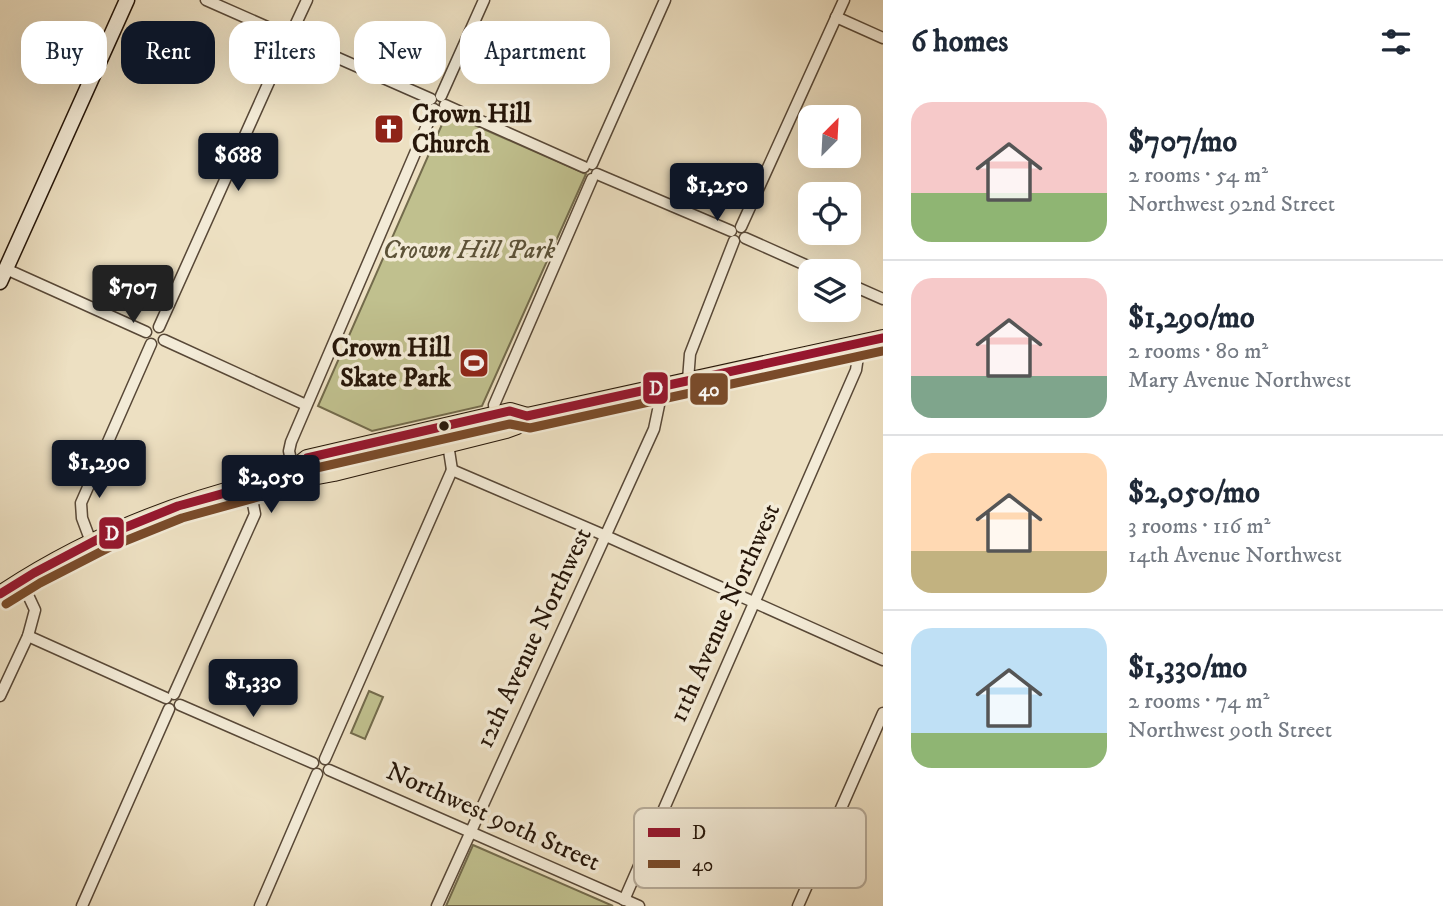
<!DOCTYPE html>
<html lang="en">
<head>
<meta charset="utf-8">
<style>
  :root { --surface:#fff; --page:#f2f2f3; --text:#1f2937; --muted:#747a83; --line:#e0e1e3; --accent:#111827 }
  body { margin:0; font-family:"IM FELL DW Pica",serif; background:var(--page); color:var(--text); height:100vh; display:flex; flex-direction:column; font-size:26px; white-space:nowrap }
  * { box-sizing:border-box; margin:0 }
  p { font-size:23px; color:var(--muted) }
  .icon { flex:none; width:38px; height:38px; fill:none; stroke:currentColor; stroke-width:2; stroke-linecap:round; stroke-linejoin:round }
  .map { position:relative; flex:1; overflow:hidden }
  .details { display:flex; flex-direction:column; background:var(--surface); width:560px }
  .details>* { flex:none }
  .top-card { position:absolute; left:21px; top:21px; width:665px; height:63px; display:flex; gap:14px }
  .needle { width:46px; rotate:24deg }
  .fabs { position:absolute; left:798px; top:105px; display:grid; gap:14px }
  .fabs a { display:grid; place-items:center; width:63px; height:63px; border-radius:14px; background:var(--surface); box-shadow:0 7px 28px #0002; font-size:35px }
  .price { position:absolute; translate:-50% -60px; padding:0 16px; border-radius:7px; background:var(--accent); color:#fff; font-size:23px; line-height:46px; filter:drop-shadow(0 2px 4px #0008) }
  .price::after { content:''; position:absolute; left:50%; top:42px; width:21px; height:16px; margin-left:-10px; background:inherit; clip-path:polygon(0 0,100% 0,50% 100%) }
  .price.selected { background:#222; color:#fff }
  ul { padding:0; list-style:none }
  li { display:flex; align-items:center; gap:21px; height:175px; padding:0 28px }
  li+li { border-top:2px solid var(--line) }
  li span { display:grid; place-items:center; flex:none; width:196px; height:140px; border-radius:21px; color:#555 }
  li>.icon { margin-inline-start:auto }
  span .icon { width:84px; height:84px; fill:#fffc; stroke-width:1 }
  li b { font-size:30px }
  h2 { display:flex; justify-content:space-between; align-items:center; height:84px; padding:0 28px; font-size:30px }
  .pill { padding:0 24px; border-radius:21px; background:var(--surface); box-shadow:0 7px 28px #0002; font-size:24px; line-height:63px }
  .pill.selected { background:var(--accent); color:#fff }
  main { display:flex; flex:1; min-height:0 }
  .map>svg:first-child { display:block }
  .green { fill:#c0c08e; stroke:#736b4c; stroke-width:2 }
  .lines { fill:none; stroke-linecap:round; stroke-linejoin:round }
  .minor-casing { stroke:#584837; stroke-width:13 }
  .secondary-casing { stroke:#261609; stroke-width:17 }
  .primary-casing { stroke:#261609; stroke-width:18 }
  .minor { stroke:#f3ebd7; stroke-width:10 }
  .secondary { stroke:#f3ebd7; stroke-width:14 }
  .primary { stroke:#ede0c2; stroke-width:16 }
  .bus-1-casing { stroke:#f3ebd7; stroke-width:14 }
  .bus-2-casing { stroke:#f3ebd7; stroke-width:14 }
  .bus-1 { stroke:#96172e; stroke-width:9 }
  .bus-2 { stroke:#7a4b2a; stroke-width:9 }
  .bus-dot { fill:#261609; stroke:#f3ebd7; stroke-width:2.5 }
  .labels { text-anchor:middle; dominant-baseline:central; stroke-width:7; stroke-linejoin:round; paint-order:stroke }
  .poi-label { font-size:26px; font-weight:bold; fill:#261609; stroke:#f3ebd7; text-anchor:start }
  .park-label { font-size:26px; font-style:italic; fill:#5c5238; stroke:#f3ebd7 }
  .street-label { font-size:26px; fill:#261609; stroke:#f3ebd7 }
  .key { fill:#f3ebd7; stroke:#b6ab99; stroke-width:2 }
  .key-label { font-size:19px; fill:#261609 }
  .line-badge { stroke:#f3ebd7; stroke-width:2.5 }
  .badge-label { font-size:19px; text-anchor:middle; font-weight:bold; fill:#fff }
</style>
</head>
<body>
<main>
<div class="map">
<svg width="883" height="906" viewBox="0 0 883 906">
  <rect width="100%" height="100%" fill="#ede0c2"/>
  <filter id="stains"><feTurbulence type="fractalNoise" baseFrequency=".00286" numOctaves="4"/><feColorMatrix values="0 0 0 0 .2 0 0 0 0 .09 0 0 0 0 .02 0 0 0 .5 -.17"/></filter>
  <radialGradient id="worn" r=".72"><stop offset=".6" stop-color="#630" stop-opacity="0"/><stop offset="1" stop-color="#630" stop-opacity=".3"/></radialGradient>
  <!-- green -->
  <g class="green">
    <path d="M 447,113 L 586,174 L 482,406 L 372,431 L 318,406 Z"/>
    <path d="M 369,691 L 383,697 L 365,739 L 351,733 Z"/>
    <path d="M 473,845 L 613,906 L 446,906 Z"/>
  </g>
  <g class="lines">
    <!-- minor casing -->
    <g class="minor-casing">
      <g id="minor">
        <path d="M 206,0 L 283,34"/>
        <path d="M 836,17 L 883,38"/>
        <circle cx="290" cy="37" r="8"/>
        <path d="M 293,30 L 307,0"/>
        <path d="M 297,40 L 431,99"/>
        <path d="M 441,96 L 484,0"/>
        <path d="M 445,105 L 584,167"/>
        <path d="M 592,164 L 665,0"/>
        <path d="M 597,174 L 731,231"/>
        <path d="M 741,227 L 844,0"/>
        <path d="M 745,238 L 819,271"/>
        <path d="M 6,269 L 146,332"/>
        <path d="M 849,284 L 883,299"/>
        <path d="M 159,327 L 286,44"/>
        <path d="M 164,340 L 306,405"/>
        <path d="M 688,380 L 690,354 L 734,241"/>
        <path d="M 495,414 L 494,405 L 592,179"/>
        <path d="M 448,444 L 452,470"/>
        <path d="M 452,470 L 606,536 L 883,660"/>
        <path d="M 294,474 L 289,451 L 291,442 L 434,109"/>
        <path d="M 91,542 L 82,518 L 81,503 L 151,344"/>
        <path d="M 28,636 L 166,698"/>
        <path d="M 174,694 L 255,514 L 249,484"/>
        <path d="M 0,696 L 28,636 L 35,610 L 21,580"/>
        <path d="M 180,705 L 313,763"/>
        <path d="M 325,759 L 452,470"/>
        <path d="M 329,770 L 639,906"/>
        <path d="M 624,900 L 856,370 L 860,343"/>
        <path d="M 82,906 L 169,709"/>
        <path d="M 260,906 L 317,774"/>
        <path d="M 437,906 L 654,429 L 663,386"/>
        <path d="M 798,906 L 883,713"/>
      </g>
    </g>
    <!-- secondary casing -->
    <g class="secondary-casing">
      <path id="secondary" d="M 0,282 L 127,0"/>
    </g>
    <!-- primary casing -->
    <g class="primary-casing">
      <g id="primary">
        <path d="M 294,474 L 302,462 L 307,458 L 510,411 L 527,416"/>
        <path d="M 0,594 C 89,535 189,496 294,474 L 307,478 L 334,473 L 506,430 L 517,426 L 527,416 L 883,338"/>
      </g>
    </g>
    <!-- minor -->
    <use href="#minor" class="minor"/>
    <!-- secondary -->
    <use href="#secondary" class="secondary"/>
    <!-- primary -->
    <use href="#primary" class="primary"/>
    <!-- bus-1 casing -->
    <g class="bus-1-casing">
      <path id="bus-1" d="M 0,594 L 34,573 L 104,536 L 178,506 L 294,474 L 307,458 L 510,411 L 527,416 L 883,338"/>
    </g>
    <!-- bus-2 casing -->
    <g class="bus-2-casing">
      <path id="bus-2" d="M 6,604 L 40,583 L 110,547 L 182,518 L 298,486 L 312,469 L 510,424 L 530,428 L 883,351"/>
    </g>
    <!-- bus-1 -->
    <use href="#bus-1" class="bus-1"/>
    <!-- bus-2 -->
    <use href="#bus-2" class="bus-2"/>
  </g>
  <!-- icons -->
  <defs>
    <g id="church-square" transform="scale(1.575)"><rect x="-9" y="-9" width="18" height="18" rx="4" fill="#8f2418" stroke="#f3ebd7"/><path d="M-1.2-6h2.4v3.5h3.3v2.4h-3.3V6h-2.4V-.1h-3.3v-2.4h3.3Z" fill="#fff"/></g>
    <g id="stadium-square" transform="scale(1.575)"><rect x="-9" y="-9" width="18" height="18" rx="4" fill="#8f2418" stroke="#f3ebd7"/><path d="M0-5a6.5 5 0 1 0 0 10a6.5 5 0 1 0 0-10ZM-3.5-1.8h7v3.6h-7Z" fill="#fff"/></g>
  </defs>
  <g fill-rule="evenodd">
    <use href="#church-square" x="389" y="129"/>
    <use href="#stadium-square" x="474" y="363"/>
  </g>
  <!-- markers -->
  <circle class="bus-dot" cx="444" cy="426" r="6"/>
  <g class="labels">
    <!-- poi labels -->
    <g class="poi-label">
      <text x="412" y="114">Crown Hill<tspan x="412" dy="30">Church</tspan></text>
      <text x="451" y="348" text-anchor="end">Crown Hill<tspan x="451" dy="30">Skate Park</tspan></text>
    </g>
    <!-- park labels -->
    <g class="park-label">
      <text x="469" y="250">Crown Hill Park</text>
    </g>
    <!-- street labels -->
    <g class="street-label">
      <text transform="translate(725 613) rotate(-66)">11th Avenue Northwest</text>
      <text transform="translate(534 638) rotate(-65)">12th Avenue Northwest</text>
      <text transform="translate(493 817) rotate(24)">Northwest 90th Street</text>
    </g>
  </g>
  <!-- legend -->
  <rect x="634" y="808" width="232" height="80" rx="10" class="key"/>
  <rect x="648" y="828" width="32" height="9" fill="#96172e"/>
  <rect x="648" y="860" width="32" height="8" fill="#7a4b2a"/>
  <g class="key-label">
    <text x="692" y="839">D</text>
    <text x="692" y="871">40</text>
  </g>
  <g class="line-badge">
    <rect x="642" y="371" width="27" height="34" rx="7" fill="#96172e"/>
    <rect x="689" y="372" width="40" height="34" rx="7" fill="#7a4b2a"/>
    <rect x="98" y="516" width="27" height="34" rx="7" fill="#96172e"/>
  </g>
  <g class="badge-label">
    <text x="656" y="395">D</text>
    <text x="709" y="396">40</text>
    <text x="112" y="540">D</text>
  </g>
  <rect width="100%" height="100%" filter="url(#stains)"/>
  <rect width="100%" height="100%" fill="url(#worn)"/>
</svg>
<div class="fabs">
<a><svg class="needle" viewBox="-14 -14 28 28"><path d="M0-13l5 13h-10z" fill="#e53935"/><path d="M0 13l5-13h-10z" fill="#747a83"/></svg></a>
<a><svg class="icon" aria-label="locate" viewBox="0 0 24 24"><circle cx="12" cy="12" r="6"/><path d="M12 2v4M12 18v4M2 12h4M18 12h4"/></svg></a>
<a><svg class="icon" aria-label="layers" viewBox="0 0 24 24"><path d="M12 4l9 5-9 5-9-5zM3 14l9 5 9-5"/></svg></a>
</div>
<b class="price" style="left:238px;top:193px">$688</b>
<b class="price" style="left:717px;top:223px">$1,250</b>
<b class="price selected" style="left:133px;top:325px">$707</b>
<b class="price" style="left:99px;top:500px">$1,290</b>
<b class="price" style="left:271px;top:515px">$2,050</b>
<b class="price" style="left:253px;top:719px">$1,330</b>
<div class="top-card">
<a class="pill">Buy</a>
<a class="pill selected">Rent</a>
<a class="pill">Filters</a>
<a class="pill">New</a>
<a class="pill">Apartment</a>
</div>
</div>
<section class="details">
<h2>6 homes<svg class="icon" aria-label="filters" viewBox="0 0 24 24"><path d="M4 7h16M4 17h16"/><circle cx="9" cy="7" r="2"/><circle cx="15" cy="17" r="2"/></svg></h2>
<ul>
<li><span style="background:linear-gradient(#f6c9c9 65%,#8fb573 0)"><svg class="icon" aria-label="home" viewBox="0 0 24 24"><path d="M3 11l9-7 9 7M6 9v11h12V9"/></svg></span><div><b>$707/mo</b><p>2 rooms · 54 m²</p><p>Northwest 92nd Street</p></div></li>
<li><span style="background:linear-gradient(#f6c9c9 70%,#7fa58c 0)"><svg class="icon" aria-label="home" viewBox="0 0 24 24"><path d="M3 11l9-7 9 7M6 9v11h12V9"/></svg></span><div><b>$1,290/mo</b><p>2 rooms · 80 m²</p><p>Mary Avenue Northwest</p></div></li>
<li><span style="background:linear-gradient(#ffd9b3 70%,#c2b280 0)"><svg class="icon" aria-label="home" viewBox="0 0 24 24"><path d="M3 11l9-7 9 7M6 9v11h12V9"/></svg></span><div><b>$2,050/mo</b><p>3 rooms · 116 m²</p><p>14th Avenue Northwest</p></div></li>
<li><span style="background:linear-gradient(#bfe0f5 75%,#8fb573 0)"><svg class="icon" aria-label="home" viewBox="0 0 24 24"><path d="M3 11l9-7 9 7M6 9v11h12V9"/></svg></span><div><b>$1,330/mo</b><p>2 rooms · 74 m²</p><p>Northwest 90th Street</p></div></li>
</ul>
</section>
</main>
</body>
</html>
